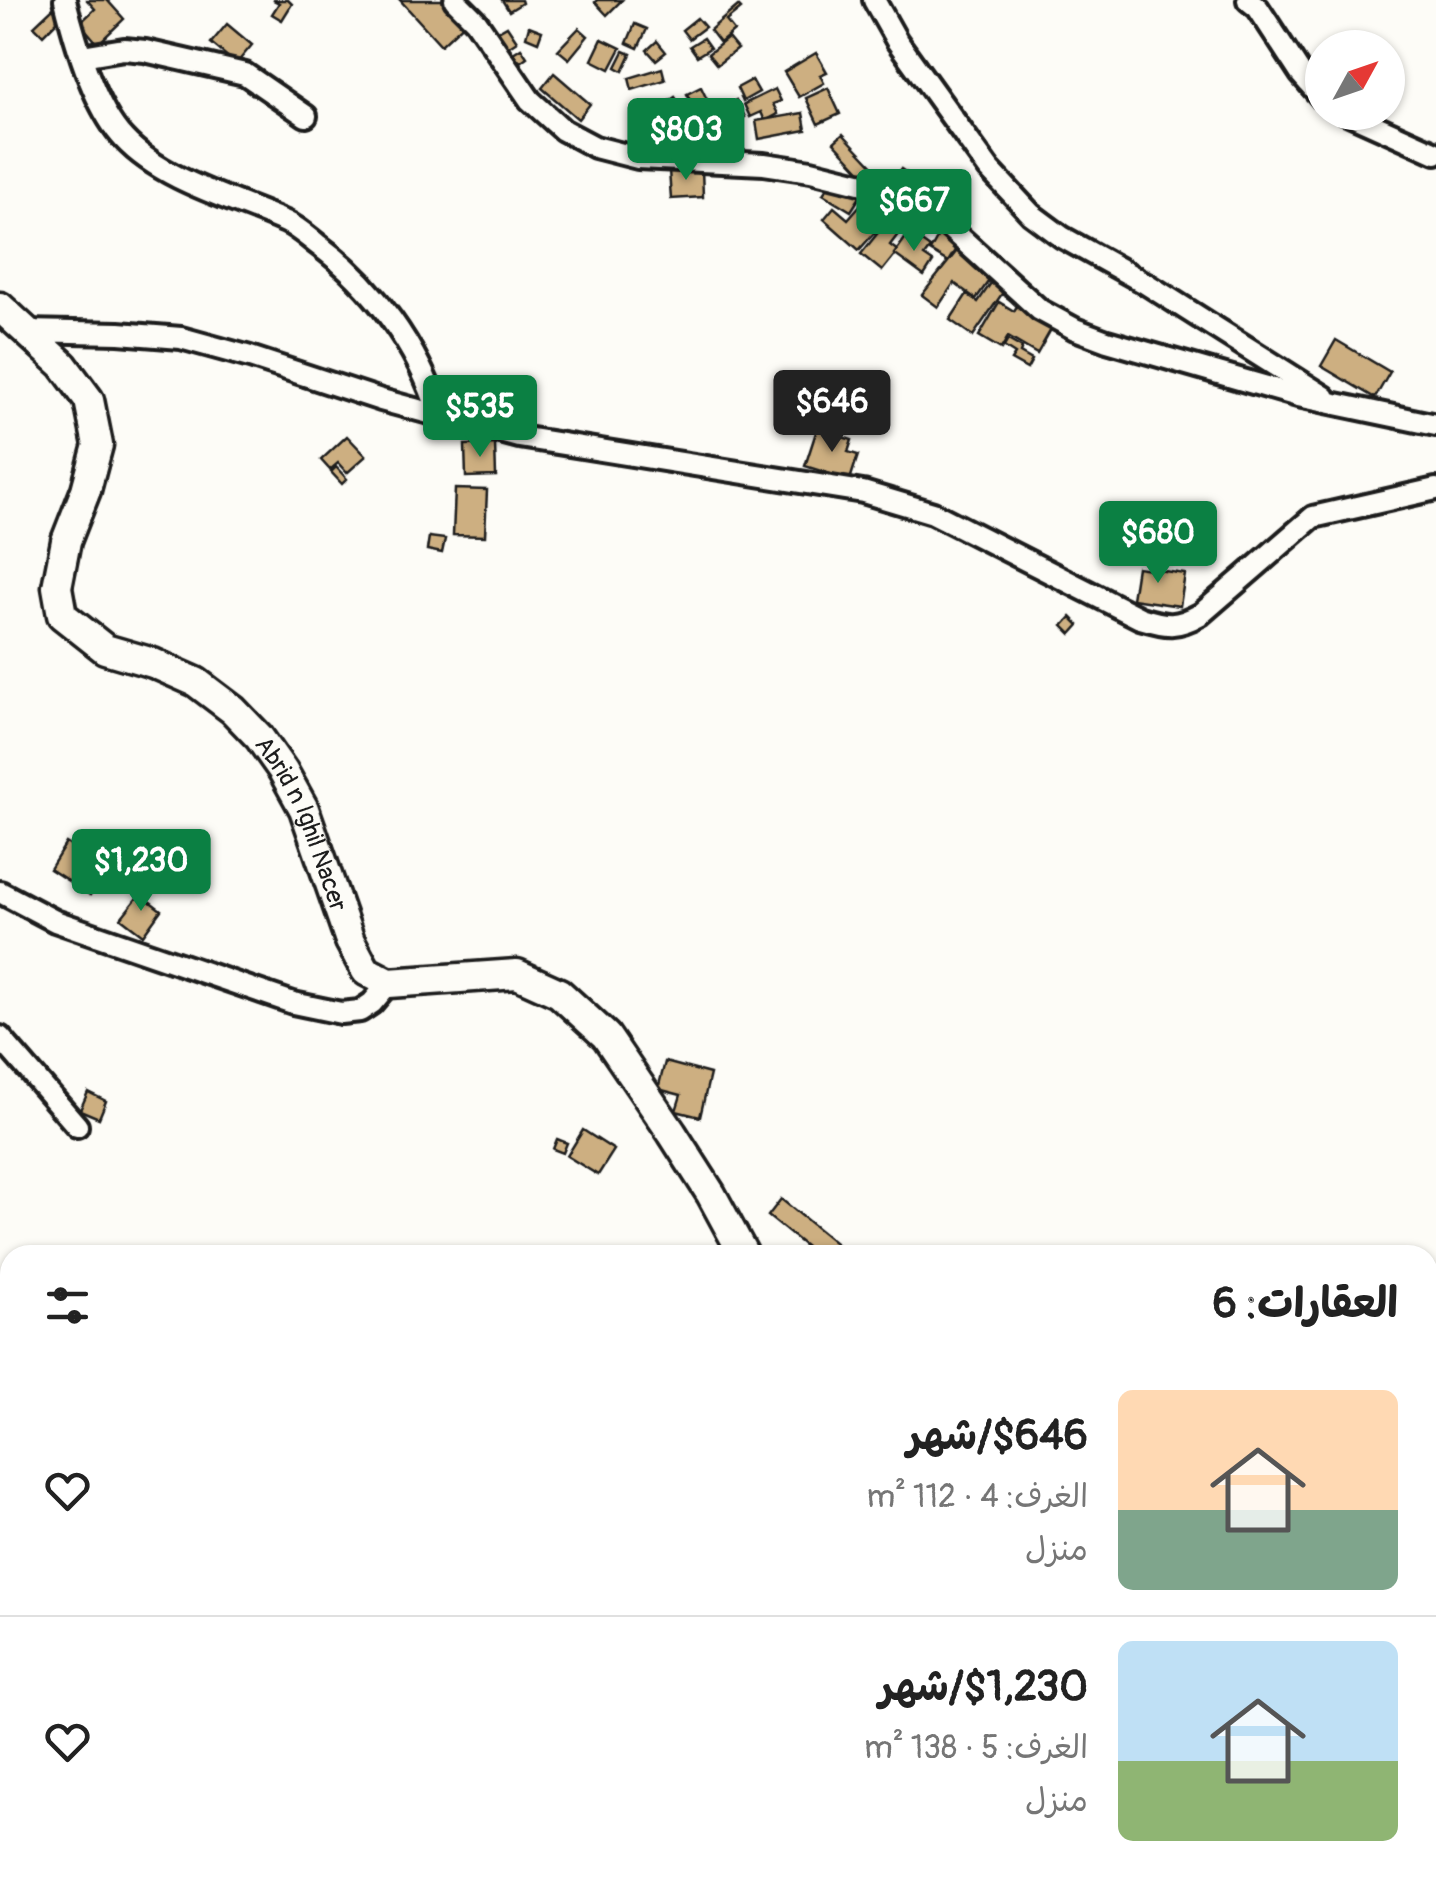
<!DOCTYPE html>
<html lang="ar">
<head>
<meta charset="utf-8">
<style>
  :root { --surface:#fff; --page:#f2f2f2; --text:#222; --muted:#767676; --line:#e0e0e0; --accent:#0b8043 }
  body { margin:0; font-family:Pangolin,"Playpen Sans Arabic",sans-serif; background:var(--page); color:var(--text); direction:rtl; height:100vh; display:flex; flex-direction:column; font-size:38px; white-space:nowrap }
  * { box-sizing:border-box; margin:0 }
  p { font-size:32px; color:var(--muted) }
  .icon { flex:none; width:55px; height:55px; fill:none; stroke:currentColor; stroke-width:2; stroke-linecap:round; stroke-linejoin:round }
  .map { position:relative; flex:1; overflow:hidden; direction:ltr }
  .details { position:absolute; left:0px; top:1245px; width:1438px; height:640px; display:flex; flex-direction:column; background:var(--surface); border-radius:30px 30px 0 0; box-shadow:0 2px 8px #0004; direction:rtl }
  .details>* { flex:none }
  .needle { width:65px; rotate:50deg }
  .controls { position:absolute; left:1305px; top:30px; display:grid; gap:20px }
  .controls a { display:grid; place-items:center; width:100px; height:100px; border-radius:50%; background:var(--surface); box-shadow:0 2px 8px #0004; font-size:50px }
  .price { position:absolute; translate:-50% -85px; padding:0 22px; border-radius:10px; background:var(--accent); color:#fff; font-size:32px; line-height:65px; filter:drop-shadow(0 2px 5px #0008) }
  .price::after { content:''; position:absolute; left:50%; top:60px; width:30px; height:22px; margin-left:-15px; background:inherit; clip-path:polygon(0 0,100% 0,50% 100%) }
  .price.selected { background:#222; color:#fff }
  ul { padding:0; list-style:none }
  li { display:flex; align-items:center; gap:30px; height:250px; padding:0 40px }
  li+li { border-top:2px solid var(--line) }
  li span { display:grid; place-items:center; flex:none; width:280px; height:200px; border-radius:15px; color:#555 }
  li>.icon { margin-inline-start:auto }
  span .icon { width:120px; height:120px; fill:#fffc; stroke-width:1 }
  li b { font-size:42px }
  h2 { display:flex; justify-content:space-between; align-items:center; height:120px; padding:0 40px; font-size:42px }
  .map>svg:first-child { display:block }
  .building { fill:#cdaf81; stroke:#1c1c1c; stroke-width:2.5 }
  .lines { fill:none; stroke-linecap:round; stroke-linejoin:round }
  .street-casing { stroke:#1c1c1c; stroke-width:28 }
  .secondary-casing { stroke:#1c1c1c; stroke-width:35 }
  .street { stroke:#fdfcf7; stroke-width:20 }
  .secondary { stroke:#fdfcf7; stroke-width:28 }
  .labels { text-anchor:middle; dominant-baseline:central; stroke-width:9; stroke-linejoin:round; paint-order:stroke }
  .street-label { font-size:25px; fill:#1c1c1c; stroke:#fdfcf7 }
</style>
</head>
<body>
<div class="map">
<svg width="1436" height="1885" viewBox="0 0 1436 1885">
  <rect width="100%" height="100%" fill="#fdfcf7"/>
  <filter id="ink" filterUnits="userSpaceOnUse"><feTurbulence type="fractalNoise" baseFrequency=".01" numOctaves="2"/><feDisplacementMap in="SourceGraphic" scale="20" xChannelSelector="R" yChannelSelector="G"/><feConvolveMatrix kernelMatrix="1 2 1 2 8 2 1 2 1" color-interpolation-filters="sRGB"/></filter>
  <g filter="url(#ink)">
    <!-- building -->
    <g class="building">
      <path d="M 87,0 L 107,0 L 124,19 L 98,44 L 80,23 L 95,9 Z"/>
      <path d="M 273,0 L 288,0 L 292,4 L 282,20 L 272,14 L 279,3 Z"/>
      <path d="M 400,0 L 451,0 L 469,19 L 441,45 Z"/>
      <path d="M 502,0 L 521,0 L 522,3 L 509,11 Z"/>
      <path d="M 597,0 L 622,0 L 607,15 L 595,2 Z"/>
      <path d="M 738,6 L 741,9 L 726,21 L 734,31 L 720,43 L 710,30 Z"/>
      <path d="M 53,8 L 61,17 L 43,35 L 34,26 Z"/>
      <path d="M 697,18 L 705,27 L 689,39 L 682,30 Z"/>
      <path d="M 227,24 L 252,45 L 236,64 L 211,43 Z"/>
      <path d="M 635,24 L 647,29 L 638,48 L 627,43 Z"/>
      <path d="M 507,26 L 517,41 L 503,50 L 493,34 Z"/>
      <path d="M 529,26 L 542,31 L 538,42 L 526,37 Z"/>
      <path d="M 579,28 L 588,36 L 569,59 L 558,50 Z"/>
      <path d="M 703,38 L 710,48 L 697,56 L 690,46 Z"/>
      <path d="M 728,38 L 737,49 L 717,65 L 708,54 Z"/>
      <path d="M 602,39 L 621,48 L 610,69 L 592,60 Z"/>
      <path d="M 657,41 L 666,52 L 656,60 L 647,50 Z"/>
      <path d="M 521,48 L 527,57 L 520,62 L 513,53 Z"/>
      <path d="M 624,51 L 631,54 L 623,71 L 616,67 Z"/>
      <path d="M 816,53 L 827,72 L 820,75 L 824,83 L 799,97 L 784,72 Z"/>
      <path d="M 662,68 L 665,80 L 632,90 L 629,78 Z"/>
      <path d="M 554,73 L 590,104 L 578,119 L 542,88 Z"/>
      <path d="M 752,80 L 759,92 L 743,101 L 737,88 Z"/>
      <path d="M 701,87 L 713,112 L 736,100 L 745,117 L 733,123 L 740,136 L 718,147 L 705,120 L 701,122 L 687,94 Z"/>
      <path d="M 828,88 L 840,114 L 818,124 L 806,98 Z"/>
      <path d="M 775,89 L 781,101 L 773,104 L 778,114 L 765,121 L 761,112 L 750,117 L 744,104 Z"/>
      <path d="M 675,97 L 702,137 L 682,150 L 656,110 Z"/>
      <path d="M 803,113 L 806,130 L 759,139 L 756,121 Z"/>
      <path d="M 843,134 L 877,170 L 868,179 L 834,142 Z"/>
      <path d="M 702,168 L 703,197 L 671,199 L 669,170 Z"/>
      <path d="M 901,169 L 922,183 L 915,194 L 893,181 Z"/>
      <path d="M 832,180 L 860,197 L 851,211 L 823,194 Z"/>
      <path d="M 873,188 L 894,204 L 885,216 L 864,200 Z"/>
      <path d="M 900,201 L 914,210 L 907,219 L 894,210 Z"/>
      <path d="M 862,203 L 883,223 L 859,250 L 824,219 L 834,207 L 848,219 Z"/>
      <path d="M 893,214 L 906,224 L 890,245 L 898,251 L 882,271 L 861,254 Z"/>
      <path d="M 941,231 L 960,242 L 948,262 L 930,251 Z"/>
      <path d="M 909,233 L 930,248 L 924,256 L 933,262 L 924,276 L 894,254 Z"/>
      <path d="M 960,247 L 995,272 L 976,299 L 954,283 L 938,307 L 922,295 Z"/>
      <path d="M 993,280 L 1006,288 L 973,336 L 950,320 L 967,294 L 978,302 Z"/>
      <path d="M 1007,287 L 1058,317 L 1037,354 L 1008,337 L 1001,349 L 979,336 L 999,302 L 1014,311 L 1018,304 L 1003,295 Z"/>
      <path d="M 1008,340 L 1022,348 L 1020,353 L 1032,360 L 1027,369 L 1011,360 L 1015,354 L 1004,347 Z"/>
      <path d="M 1336,340 L 1390,372 L 1375,398 L 1321,366 Z"/>
      <path d="M 817,429 L 852,440 L 848,452 L 858,455 L 850,480 L 805,466 Z"/>
      <path d="M 347,436 L 366,456 L 347,473 L 338,463 L 330,470 L 321,460 Z"/>
      <path d="M 495,444 L 496,476 L 466,477 L 465,445 Z"/>
      <path d="M 336,467 L 347,479 L 342,484 L 331,472 Z"/>
      <path d="M 455,489 L 487,490 L 485,536 L 453,535 Z"/>
      <path d="M 429,537 L 445,539 L 442,553 L 427,550 Z"/>
      <path d="M 1137,567 L 1185,574 L 1180,606 L 1132,599 Z"/>
      <path d="M 1071,617 L 1079,625 L 1071,634 L 1063,626 Z"/>
      <path d="M 66,843 L 107,870 L 90,895 L 50,869 Z"/>
      <path d="M 140,894 L 161,910 L 143,935 L 121,918 Z"/>
      <path d="M 665,1062 L 710,1074 L 700,1117 L 676,1111 L 681,1095 L 658,1089 Z"/>
      <path d="M 88,1092 L 106,1101 L 99,1118 L 80,1110 Z"/>
      <path d="M 583,1130 L 614,1150 L 598,1175 L 567,1156 Z"/>
      <path d="M 557,1139 L 567,1143 L 563,1153 L 553,1149 Z"/>
      <path d="M 781,1199 L 850,1255 L 816,1255 L 768,1216 Z"/>
      <path d="M 1085,1875 L 1122,1875 L 1128,1879 L 1124,1885 L 1079,1885 Z"/>
      <path d="M 1142,1875 L 1150,1875 L 1165,1885 L 1135,1885 Z"/>
    </g>
    <g class="lines">
      <!-- street casing -->
      <g class="street-casing">
        <g id="street">
          <path d="M 65,0 C 75,41 95,109 124,139 C 163,181 234,199 286,222 C 297,227 307,236 317,244 C 374,286 418,347 439,414"/>
          <path d="M 455,0 L 476,21 L 530,100 L 563,130 L 595,147 L 638,158 L 764,164 L 811,171 L 904,194 L 930,210 L 1040,310 L 1075,329 L 1107,341 L 1298,396 L 1436,425"/>
          <path d="M 874,0 L 897,41 L 989,169 L 1031,214 L 1062,237 L 1145,283 L 1325,397"/>
          <path d="M 1248,0 L 1258,8 L 1301,74 L 1322,98"/>
          <path d="M 82,56 L 124,49 L 145,51 L 245,74 L 306,116"/>
          <path d="M 1345,112 L 1436,153"/>
          <path d="M 26,331 L 119,333 L 181,338 L 250,357 L 381,400 L 519,437 L 863,492 L 933,513 L 1140,618 C 1167,626 1176,628 1201,614 L 1313,517 L 1436,489"/>
          <path d="M 0,892 L 55,921 L 293,1003 L 341,1013 L 360,1011 L 372,1003 L 389,983"/>
          <path d="M 0,1037 L 77,1126"/>
          <path d="M 1428,1719 L 1436,1716"/>
          <path d="M 966,1885 L 967,1875"/>
        </g>
      </g>
      <!-- secondary casing -->
      <g class="secondary-casing">
        <g id="secondary">
          <path id="s1" d="M 0,307 L 63,365 L 89,400 L 98,445 L 86,490 L 66,541 L 57,587 L 62,615 L 105,649 L 153,663 L 196,682 L 233,710 L 259,737 L 283,771 L 304,809 L 350,941 L 366,971 L 389,983 L 517,974 L 559,993 L 606,1036 L 672,1133 L 711,1194 L 744,1255"/>
          <path d="M 1428,1351 L 1436,1352"/>
        </g>
      </g>
      <!-- street -->
      <use href="#street" class="street"/>
      <!-- secondary -->
      <use href="#secondary" class="secondary"/>
    </g>
  </g>
  <g class="labels">
    <!-- street labels -->
    <g class="street-label">
      <text stroke="none"><textPath href="#s1" startOffset="685">Abrid n Ighil Nacer</textPath></text>
    </g>
  </g>
</svg>
<div class="controls">
<a><svg class="needle" viewBox="-14 -14 28 28"><path d="M0-13l5 13h-10z" fill="#e53935"/><path d="M0 13l5-13h-10z" fill="#767676"/></svg></a>
</div>
<b class="price" style="left:686px;top:183px">$803</b>
<b class="price" style="left:914px;top:254px">$667</b>
<b class="price selected" style="left:832px;top:455px">$646</b>
<b class="price" style="left:480px;top:460px">$535</b>
<b class="price" style="left:1158px;top:586px">$680</b>
<b class="price" style="left:141px;top:914px">$1,230</b>
<section class="details">
<h2>العقارات: 6<svg class="icon" aria-label="filters" viewBox="0 0 24 24"><path d="M4 7h16M4 17h16"/><circle cx="9" cy="7" r="2"/><circle cx="15" cy="17" r="2"/></svg></h2>
<ul>
<li><span style="background:linear-gradient(#ffd9b3 60%,#7fa58c 0)"><svg class="icon" aria-label="home" viewBox="0 0 24 24"><path d="M3 11l9-7 9 7M6 9v11h12V9"/></svg></span><div><b>$646/شهر</b><p>الغرف: 4 · 112 m²</p><p>منزل</p></div><svg class="icon" aria-label="heart" viewBox="0 0 24 24"><path d="M12 20l-8-8c-3-5 5-10 8-4 3-6 11-1 8 4z"/></svg></li>
<li><span style="background:linear-gradient(#bfe0f5 60%,#8fb573 0)"><svg class="icon" aria-label="home" viewBox="0 0 24 24"><path d="M3 11l9-7 9 7M6 9v11h12V9"/></svg></span><div><b>$1,230/شهر</b><p>الغرف: 5 · 138 m²</p><p>منزل</p></div><svg class="icon" aria-label="heart" viewBox="0 0 24 24"><path d="M12 20l-8-8c-3-5 5-10 8-4 3-6 11-1 8 4z"/></svg></li>
</ul>
</section>
</div>
</body>
</html>
